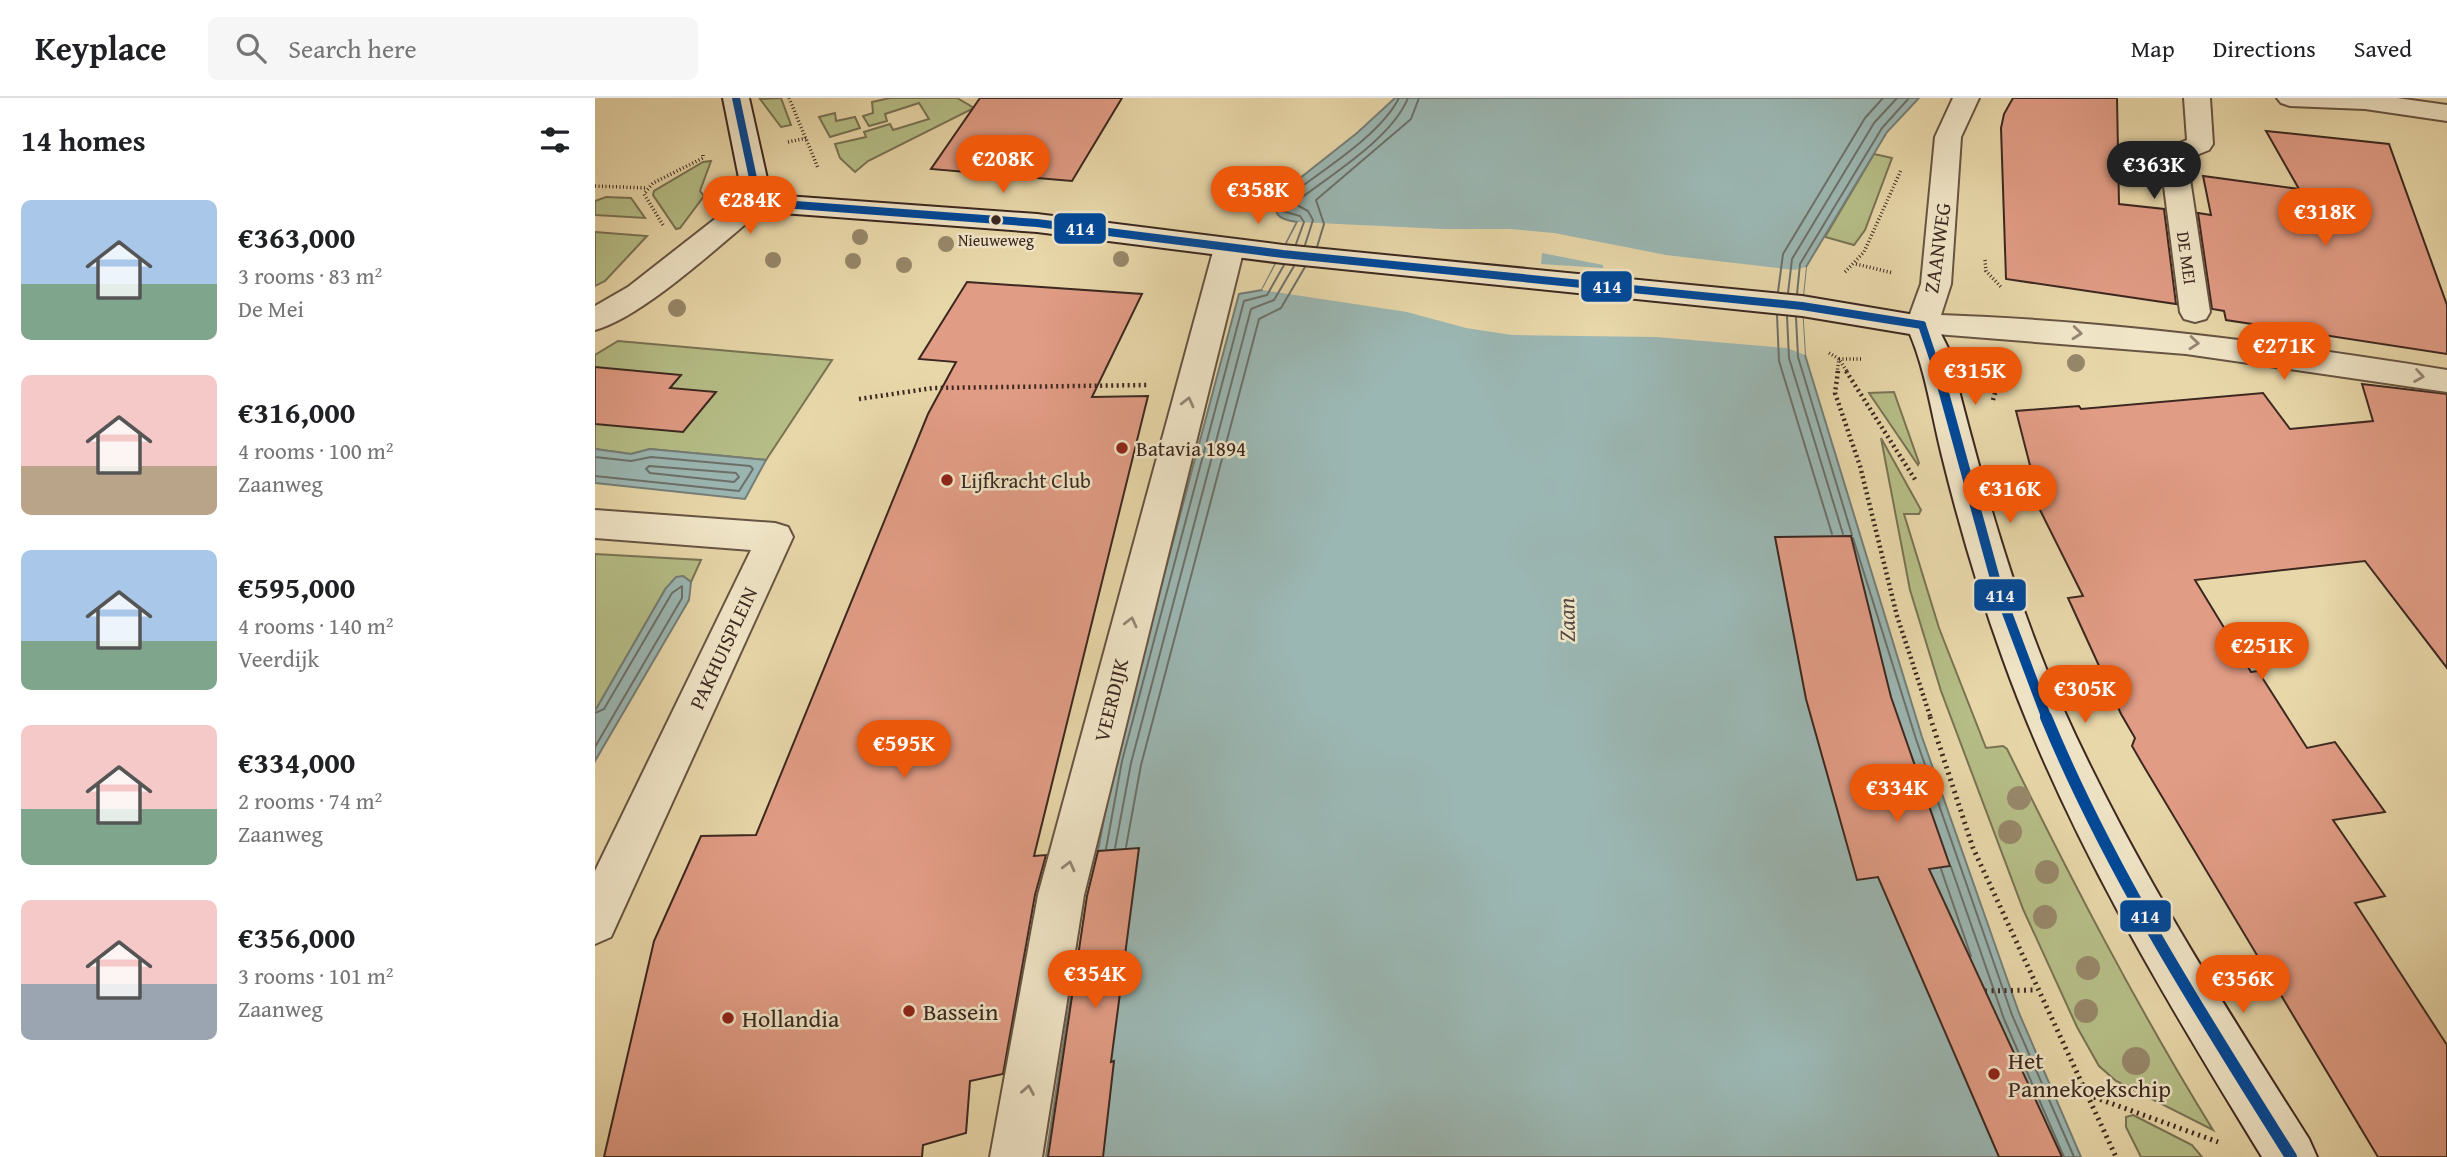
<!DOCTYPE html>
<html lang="en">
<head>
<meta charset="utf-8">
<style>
  :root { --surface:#fff; --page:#f6f6f6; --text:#202124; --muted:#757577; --line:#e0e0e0; --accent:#ea580c }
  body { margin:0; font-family:"Gentium Book Plus",serif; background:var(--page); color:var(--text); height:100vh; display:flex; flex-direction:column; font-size:26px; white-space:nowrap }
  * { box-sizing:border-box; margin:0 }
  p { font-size:23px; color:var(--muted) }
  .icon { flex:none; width:38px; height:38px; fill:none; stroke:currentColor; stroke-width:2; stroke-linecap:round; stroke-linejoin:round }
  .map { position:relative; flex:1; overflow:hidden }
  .panel { display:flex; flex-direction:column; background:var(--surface); width:595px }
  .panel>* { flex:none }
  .price { position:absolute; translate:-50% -60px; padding:0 16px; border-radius:24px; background:var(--accent); color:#fff; font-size:23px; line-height:46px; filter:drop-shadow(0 2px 4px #0008) }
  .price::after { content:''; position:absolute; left:50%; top:42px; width:21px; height:16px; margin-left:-10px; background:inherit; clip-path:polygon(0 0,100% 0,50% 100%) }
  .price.on { background:#222; color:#fff }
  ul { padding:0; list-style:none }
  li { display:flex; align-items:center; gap:21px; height:175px; padding:0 21px }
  li span { display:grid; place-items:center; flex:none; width:196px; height:140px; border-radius:10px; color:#555 }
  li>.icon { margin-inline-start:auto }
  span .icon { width:84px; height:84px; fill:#fffc; stroke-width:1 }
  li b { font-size:30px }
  h2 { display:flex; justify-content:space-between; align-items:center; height:84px; padding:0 21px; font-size:30px }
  header { display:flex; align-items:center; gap:42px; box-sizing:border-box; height:98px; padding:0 35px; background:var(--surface); border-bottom:2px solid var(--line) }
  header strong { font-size:33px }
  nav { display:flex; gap:38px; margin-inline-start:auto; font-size:24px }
  .search { width:490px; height:63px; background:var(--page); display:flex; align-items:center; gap:18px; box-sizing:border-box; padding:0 24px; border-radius:10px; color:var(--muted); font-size:26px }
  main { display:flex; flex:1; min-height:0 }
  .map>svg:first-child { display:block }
  .green { fill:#b6be87; stroke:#797354; stroke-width:2 }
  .water { fill:#9bb7b3; stroke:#757e78; stroke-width:2 }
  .pier { fill:#e8d7a9; fill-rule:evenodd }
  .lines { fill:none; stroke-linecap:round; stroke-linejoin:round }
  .shore { stroke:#6c706a; stroke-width:2 }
  .building { fill:#e19c85; stroke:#3c2820; stroke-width:2 }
  .street-casing { stroke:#675442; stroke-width:4 }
  .secondary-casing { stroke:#3c2820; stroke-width:4 }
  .path-far2 { stroke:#3c2820; stroke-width:3.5; stroke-dasharray:1 2.5; stroke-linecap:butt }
  .path-far1 { stroke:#3c2820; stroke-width:4.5; stroke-dasharray:2 3.5; stroke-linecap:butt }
  .path { stroke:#3c2820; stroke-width:5; stroke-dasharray:2 4.5; stroke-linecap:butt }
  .street { fill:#f0e5c7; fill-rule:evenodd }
  .secondary { fill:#f0e5c7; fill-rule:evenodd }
  .bus-1-far2-casing { stroke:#f0e5c7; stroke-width:11 }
  .bus-1-far1-casing { stroke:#f0e5c7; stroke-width:15 }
  .bus-1-casing { stroke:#f0e5c7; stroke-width:18 }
  .bus-1-far2 { stroke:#004899; stroke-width:8 }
  .bus-1-far1 { stroke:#004899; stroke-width:10 }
  .bus-1 { stroke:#004899; stroke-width:12 }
  .tree { fill:#978769 }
  .oneway { stroke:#968674 }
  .bus-dot { fill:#3c2820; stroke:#f0e5c7; stroke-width:2.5 }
  .poi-dot { fill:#8f2418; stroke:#f0e5c7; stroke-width:2.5 }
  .labels { text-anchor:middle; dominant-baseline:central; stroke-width:5; stroke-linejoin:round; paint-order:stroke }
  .far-bus-label { font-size:16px; fill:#3c2820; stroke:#f0e5c7 }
  .far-street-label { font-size:18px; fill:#3c2820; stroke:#f0e5c7 }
  .street-label { font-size:21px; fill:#3c2820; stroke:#f0e5c7 }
  .poi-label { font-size:21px; fill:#3c2820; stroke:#f0e5c7; text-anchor:start }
  .water-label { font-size:23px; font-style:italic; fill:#544c45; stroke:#f0e5c7 }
  .near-poi-label { font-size:24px; fill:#3c2820; stroke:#f0e5c7; text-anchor:start }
  .line-badge { stroke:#f0e5c7; stroke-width:2.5 }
  .badge-label { font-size:19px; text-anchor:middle; font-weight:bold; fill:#fff }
</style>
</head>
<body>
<header>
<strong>Keyplace</strong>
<div class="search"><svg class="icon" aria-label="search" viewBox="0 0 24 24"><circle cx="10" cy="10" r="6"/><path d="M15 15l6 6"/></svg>Search here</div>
<nav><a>Map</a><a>Directions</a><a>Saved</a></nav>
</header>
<main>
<section class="panel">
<h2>14 homes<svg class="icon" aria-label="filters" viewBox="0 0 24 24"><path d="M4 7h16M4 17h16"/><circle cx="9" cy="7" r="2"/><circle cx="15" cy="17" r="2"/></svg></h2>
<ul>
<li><span style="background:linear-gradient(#a9c7e8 60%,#7fa58c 0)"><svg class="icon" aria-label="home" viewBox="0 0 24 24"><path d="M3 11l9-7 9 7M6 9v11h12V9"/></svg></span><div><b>€363,000</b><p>3 rooms · 83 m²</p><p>De Mei</p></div></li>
<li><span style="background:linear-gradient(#f6c9c9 65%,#b9a48a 0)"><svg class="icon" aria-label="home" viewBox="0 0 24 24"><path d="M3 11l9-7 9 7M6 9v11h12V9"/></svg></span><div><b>€316,000</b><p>4 rooms · 100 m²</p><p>Zaanweg</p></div></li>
<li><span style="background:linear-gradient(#a9c7e8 65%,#7fa58c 0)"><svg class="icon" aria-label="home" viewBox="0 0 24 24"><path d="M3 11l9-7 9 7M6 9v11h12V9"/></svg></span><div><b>€595,000</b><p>4 rooms · 140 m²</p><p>Veerdijk</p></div></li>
<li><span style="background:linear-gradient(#f6c9c9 60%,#7fa58c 0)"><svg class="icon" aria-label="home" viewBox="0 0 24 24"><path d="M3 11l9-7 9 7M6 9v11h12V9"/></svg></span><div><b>€334,000</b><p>2 rooms · 74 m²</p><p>Zaanweg</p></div></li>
<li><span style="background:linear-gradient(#f6c9c9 60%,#9aa5b1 0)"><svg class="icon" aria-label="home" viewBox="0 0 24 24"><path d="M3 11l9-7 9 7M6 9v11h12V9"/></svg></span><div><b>€356,000</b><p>3 rooms · 101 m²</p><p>Zaanweg</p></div></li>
</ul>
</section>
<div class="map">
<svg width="1852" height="1059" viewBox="0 0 1852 1059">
  <rect width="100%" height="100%" fill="#e8d7a9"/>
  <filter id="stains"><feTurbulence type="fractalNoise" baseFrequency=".00286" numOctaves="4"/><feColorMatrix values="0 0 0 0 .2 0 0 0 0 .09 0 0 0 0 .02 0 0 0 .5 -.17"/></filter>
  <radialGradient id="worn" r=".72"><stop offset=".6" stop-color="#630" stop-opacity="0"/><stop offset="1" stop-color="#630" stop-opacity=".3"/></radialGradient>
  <!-- green -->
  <g class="green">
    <path d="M 186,0 L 196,27 L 186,29 L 165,1 Z"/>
    <path d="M 295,0 L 362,0 L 379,10 L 273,63 L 260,74 L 245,60 L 240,46 L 271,39 L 269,34 L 295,26 L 298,32 L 334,21 L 324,5 L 290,16 L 292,23 L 274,28 L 268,18 L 278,15 L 277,4 Z"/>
    <path d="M 240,15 L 241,23 L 260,19 L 265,30 L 235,39 L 224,19 Z"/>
    <path d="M 1279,56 L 1297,60 L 1270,132 L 1259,147 L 1230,139 Z"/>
    <path d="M 116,63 L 105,93 L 109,98 L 85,130 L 81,131 L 58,97 L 59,93 L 108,64 Z"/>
    <path d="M 11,99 L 36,100 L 50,120 L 0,117 L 0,103 Z"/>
    <path d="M 0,134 L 52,138 L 10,183 L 0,188 Z"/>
    <path d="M 23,243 L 237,262 L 171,362 L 55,351 L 36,356 L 0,351 L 0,257 Z"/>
    <path d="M 1299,294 L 1324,365 L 1323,367 L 1274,295 Z"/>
    <path d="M 1286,340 L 1326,412 L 1324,416 L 1309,416 L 1344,530 L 1391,650 L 1408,648 L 1412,651 C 1476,781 1542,909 1618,1032 L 1521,983 L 1504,968 L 1482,929 L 1428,811 L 1346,593 L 1315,492 Z"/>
    <path d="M 0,456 L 106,462 L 96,484 L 88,478 L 71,490 L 0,613 Z"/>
    <path d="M 1538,1017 L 1597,1047 L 1607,1059 L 1546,1059 L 1531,1029 L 1531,1019 Z"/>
  </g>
  <!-- water -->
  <g class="water">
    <path d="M 800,0 L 1324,0 L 1292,34 L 1211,169 L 1207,208 L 1210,257 L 1327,639 L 1424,915 L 1486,1059 L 451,1059 L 472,921 L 520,661 L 644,196 L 667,192 L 702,124 C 682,121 676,116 685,96 L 762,35 Z"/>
    <path d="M 0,351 L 36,356 L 55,351 L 171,362 L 150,401 L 0,385 Z"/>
    <path d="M 88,478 L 96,484 L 94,502 L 0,663 L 0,613 L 71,490 L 81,479 Z"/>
  </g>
  <!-- pier -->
  <path class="pier" d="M 703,124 L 848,131 L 915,131 L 959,135 L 1071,157 L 1199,172 L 1211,169 L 1207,208 L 1210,257 L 1192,250 L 1061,239 L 917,237 L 871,230 L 812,214 L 667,192 ZM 947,155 L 1008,167 L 1008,170 L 946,166 Z"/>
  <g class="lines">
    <!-- shore -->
    <g class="shore">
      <path d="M 701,146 L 709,124 L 705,118 L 687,113 L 690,101 C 724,74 784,39 804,0"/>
      <path d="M 710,147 L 718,122 L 713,113 L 702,107 L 702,103 C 736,77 797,40 813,0"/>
      <path d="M 722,149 L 729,126 L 721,102 L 816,21 L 824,0"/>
      <path d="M 1183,194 L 1188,156 L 1270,20 L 1288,0"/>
      <path d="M 1193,195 L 1197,161 L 1279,25 L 1302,0"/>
      <path d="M 1202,196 L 1205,166 L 1287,30 L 1314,0"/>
      <path d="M 1182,217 L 1184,263 L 1237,436"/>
      <path d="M 1192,218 L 1194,260 L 1248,436"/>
      <path d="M 1201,219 L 1203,259 L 1257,437"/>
      <path d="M 0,359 L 36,363 L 56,359 L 155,368 L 158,371 L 144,393 L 0,378"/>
      <path d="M 54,368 L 141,375 L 144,379 L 139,384 L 55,375 L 51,371 Z"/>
      <path d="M 1258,440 L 1321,641 L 1417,917 L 1479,1059"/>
      <path d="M 0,615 L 9,611 L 77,495 L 87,488 L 87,500 L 0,649"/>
      <path d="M 531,749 L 546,667 L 664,221 L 686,210 L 710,169"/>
      <path d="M 520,750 L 536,665 L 656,211 L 679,202 L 699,168"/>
      <path d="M 511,751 L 527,663 L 649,203 L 672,197 L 689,167"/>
      <path d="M 1356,769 L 1409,921 L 1469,1059"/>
      <path d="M 1346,771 L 1376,858"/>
    </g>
  </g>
  <!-- building -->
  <g class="building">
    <path d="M 385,0 L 527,0 L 477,83 L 336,71 Z"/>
    <path d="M 1418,0 L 1522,0 L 1524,106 L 1569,111 L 1581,206 L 1411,181 L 1406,30 L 1409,16 Z"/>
    <path d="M 1671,33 L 1794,46 L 1852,207 L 1852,256 L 1631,222 L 1629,213 L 1617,211 L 1603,115 L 1616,117 L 1608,78 L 1704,91 Z"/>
    <path d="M 372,184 L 547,196 L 497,299 L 553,298 L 439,758 L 451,757 L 440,797 L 408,976 L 375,983 L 371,1035 L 328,1047 L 327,1059 L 9,1059 L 59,843 L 106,738 L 161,737 L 333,316 L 361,264 L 324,261 Z"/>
    <path d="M 0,269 L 86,277 L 75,290 L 121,294 L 88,334 L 0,326 Z"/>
    <path d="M 1767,286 L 1852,296 L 1852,570 L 1770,463 L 1600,482 L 1656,574 L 1663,573 L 1712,650 L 1740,644 L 1790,714 L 1738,722 L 1790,798 L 1760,805 L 1852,947 L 1852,1059 L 1783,1059 L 1548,667 L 1537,648 L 1540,640 L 1526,616 L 1473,500 L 1488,498 L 1431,384 L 1439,383 L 1421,313 L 1484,308 L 1486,311 L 1668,295 L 1695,331 L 1778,323 Z"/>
    <path d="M 1256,438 L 1296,599 L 1355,768 L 1334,771 L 1467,1059 L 1404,1059 L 1283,779 L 1262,782 L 1211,601 L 1180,439 Z"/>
    <path d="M 544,750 L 516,964 L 519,963 L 508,1059 L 453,1059 L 492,798 L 503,753 Z"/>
  </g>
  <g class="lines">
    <!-- street casing -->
    <g class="street-casing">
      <g id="street">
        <path d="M 1358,0 L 1384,0 L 1366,39 L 1356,186 L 1346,217 C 1516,223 1684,245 1852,272 L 1852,294 L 1591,256 L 1316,234 L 1311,227 L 1326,186 L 1340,39 Z"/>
        <path d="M 1589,0 L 1615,0 L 1618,46 L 1614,52 L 1592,61 L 1615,214 L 1611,221 L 1600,224 L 1589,221 L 1585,214 L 1565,57 L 1569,51 L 1592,42 Z"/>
        <path d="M 1682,0 L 1802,0 L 1852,7 L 1852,23 L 1770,11 L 1695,8 L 1686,5 Z"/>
        <path d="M 167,90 L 177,92 L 181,98 L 177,104 C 133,139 51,218 0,232 L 0,208 L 33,189 L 157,92 Z"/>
        <path d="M 634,141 L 644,143 L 649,150 L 489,797 L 447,1059 L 395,1059 L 443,797 L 619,150 L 624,143 Z"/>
        <path d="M 0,412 L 180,425 L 193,429 L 198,439 L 16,839 L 0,846 L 0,773 L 156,452 L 0,440 Z"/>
      </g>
    </g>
    <!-- secondary casing -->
    <g class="secondary-casing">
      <path id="secondary" d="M 128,0 L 154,0 L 173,85 L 177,92 L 191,98 L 442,116 L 688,147 L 1207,198 L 1338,220 L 1353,250 C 1384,371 1416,494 1467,608 C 1535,760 1625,901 1714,1041 L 1722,1059 L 1667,1059 C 1570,901 1471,737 1408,561 C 1384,495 1364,427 1347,358 C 1337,318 1331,274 1315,236 L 1207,218 L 688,165 L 442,134 L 187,115 L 157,104 L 145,85 Z"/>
    </g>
    <!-- path-far2 -->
    <g class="path-far2">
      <path d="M 194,0 L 223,70"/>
      <path d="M 193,44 L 212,40"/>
      <path d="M 0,88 L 52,90"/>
      <path d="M 68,127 L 49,96 L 58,85 L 108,60 L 108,56"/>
      <path d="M 1390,162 L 1391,173 L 1406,189"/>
      <path d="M 1261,166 L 1298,175"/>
      <path d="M 1250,174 L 1269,154 L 1306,72"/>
      <path d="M 1234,255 L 1244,261 L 1253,275"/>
      <path d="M 1244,261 L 1266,261"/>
      <path d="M 1242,275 L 1244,261"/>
      <path d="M 1413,275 L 1416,271"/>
    </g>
    <!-- path-far1 -->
    <g class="path-far1">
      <path d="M 1243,273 L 1240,295 L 1265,368 L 1302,518 L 1336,621"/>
      <path d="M 1251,273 L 1321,383"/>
      <path d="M 264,301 L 338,290 L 553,287"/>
      <path d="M 1398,302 L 1402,288 L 1414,273"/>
    </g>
    <!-- path -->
    <g class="path">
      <path d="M 1335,619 L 1378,750 L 1521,1059"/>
      <path d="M 1390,893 L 1441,892"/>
      <path d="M 1493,997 L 1623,1044"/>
    </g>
    <!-- street -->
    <use href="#street" class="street"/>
    <!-- secondary -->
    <use href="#secondary" class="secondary"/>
    <!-- bus-1-far2 casing -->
    <g class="bus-1-far2-casing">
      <g id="bus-1-far2">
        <path d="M 141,0 L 159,85 L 167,98 L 187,106 L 442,125 L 688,156 L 1207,208 L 1327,227"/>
        <path d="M 1327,227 L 1343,275"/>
      </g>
    </g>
    <!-- bus-1-far1 casing -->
    <g class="bus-1-far1-casing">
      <path id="bus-1-far1" d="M 1343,273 L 1402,488 L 1452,621"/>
    </g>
    <!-- bus-1 casing -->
    <g class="bus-1-casing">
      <path id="bus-1" d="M 1451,619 C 1515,774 1607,917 1696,1059"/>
    </g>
    <!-- bus-1-far2 -->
    <use href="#bus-1-far2" class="bus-1-far2"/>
    <!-- bus-1-far1 -->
    <use href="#bus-1-far1" class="bus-1-far1"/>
    <!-- bus-1 -->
    <use href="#bus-1" class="bus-1"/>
  </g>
  <!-- trees -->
  <g class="tree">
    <circle cx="265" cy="139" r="8"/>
    <circle cx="351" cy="146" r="8"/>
    <circle cx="526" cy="161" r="8"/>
    <circle cx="178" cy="162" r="8"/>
    <circle cx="258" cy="163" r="8"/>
    <circle cx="309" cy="167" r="8"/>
    <circle cx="82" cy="210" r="9"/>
    <circle cx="1481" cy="265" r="9"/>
    <circle cx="1424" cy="700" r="12"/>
    <circle cx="1415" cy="734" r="12"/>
    <circle cx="1452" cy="774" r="12"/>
    <circle cx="1450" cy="819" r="12"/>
    <circle cx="1493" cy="870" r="12"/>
    <circle cx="1491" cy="913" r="12"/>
    <circle cx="1541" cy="963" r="14"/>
  </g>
  <!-- one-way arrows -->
  <defs><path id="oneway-chevron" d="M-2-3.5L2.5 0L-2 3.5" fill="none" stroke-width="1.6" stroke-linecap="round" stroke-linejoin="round" transform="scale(1.75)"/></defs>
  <g class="oneway">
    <use href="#oneway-chevron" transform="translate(1482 235) rotate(6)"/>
    <use href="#oneway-chevron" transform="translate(1599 245) rotate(5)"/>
    <use href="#oneway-chevron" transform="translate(1824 278) rotate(9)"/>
    <use href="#oneway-chevron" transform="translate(593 304) rotate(-76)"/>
    <use href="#oneway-chevron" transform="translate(536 524) rotate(-76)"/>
    <use href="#oneway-chevron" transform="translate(474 768) rotate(-76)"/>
    <use href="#oneway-chevron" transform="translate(433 992) rotate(-80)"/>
  </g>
  <!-- markers -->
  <circle class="bus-dot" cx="401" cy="122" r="6"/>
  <g class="poi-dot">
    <circle cx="527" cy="350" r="7"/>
    <circle cx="352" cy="382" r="7"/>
    <circle cx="314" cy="913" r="7"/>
    <circle cx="133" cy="920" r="7"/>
    <circle cx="1399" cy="976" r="7"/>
  </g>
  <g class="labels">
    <!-- far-bus labels -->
    <g class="far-bus-label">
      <text x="401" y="142">Nieuweweg</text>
    </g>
    <!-- far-street labels -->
    <g class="far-street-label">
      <text transform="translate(1592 160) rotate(82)">DE MEI</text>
    </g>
    <!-- street labels -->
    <g class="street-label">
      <text transform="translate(1342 150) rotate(-82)">ZAANWEG</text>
      <text transform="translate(128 550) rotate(-65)">PAKHUISPLEIN</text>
      <text transform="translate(516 602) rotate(-76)">VEERDIJK</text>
    </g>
    <!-- poi labels -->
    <g class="poi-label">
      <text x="541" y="350">Batavia 1894</text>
      <text x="366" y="382">Lijfkracht Club</text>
    </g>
    <!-- water labels -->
    <g class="water-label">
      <text transform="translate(971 522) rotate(-91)">Zaan</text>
    </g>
    <!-- near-poi labels -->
    <g class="near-poi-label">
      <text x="328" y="913">Bassein</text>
      <text x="147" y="920">Hollandia</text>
      <text x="1413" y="962">Het<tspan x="1413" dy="28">Pannekoekschip</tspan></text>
    </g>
  </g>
  <g class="line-badge">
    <rect x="458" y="114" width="54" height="33" rx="7" fill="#004899"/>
    <rect x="985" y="172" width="53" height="33" rx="7" fill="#004899"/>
    <rect x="1378" y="480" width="54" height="34" rx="7" fill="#004899"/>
    <rect x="1524" y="801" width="53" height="34" rx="7" fill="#004899"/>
  </g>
  <g class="badge-label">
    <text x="485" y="137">414</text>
    <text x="1012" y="195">414</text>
    <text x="1405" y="504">414</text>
    <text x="1550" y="825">414</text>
  </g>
  <rect width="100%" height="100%" filter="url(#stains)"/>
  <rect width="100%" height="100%" fill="url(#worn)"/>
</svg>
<b class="price" style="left:408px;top:97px">€208K</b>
<b class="price on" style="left:1559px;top:103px">€363K</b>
<b class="price" style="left:663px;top:128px">€358K</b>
<b class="price" style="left:155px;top:138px">€284K</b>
<b class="price" style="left:1730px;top:150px">€318K</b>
<b class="price" style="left:1689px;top:284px">€271K</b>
<b class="price" style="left:1380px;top:309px">€315K</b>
<b class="price" style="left:1415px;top:427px">€316K</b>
<b class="price" style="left:1667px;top:584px">€251K</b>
<b class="price" style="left:1490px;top:627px">€305K</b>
<b class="price" style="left:309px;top:682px">€595K</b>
<b class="price" style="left:1302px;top:726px">€334K</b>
<b class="price" style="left:500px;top:912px">€354K</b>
<b class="price" style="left:1648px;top:917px">€356K</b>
</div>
</main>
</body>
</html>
